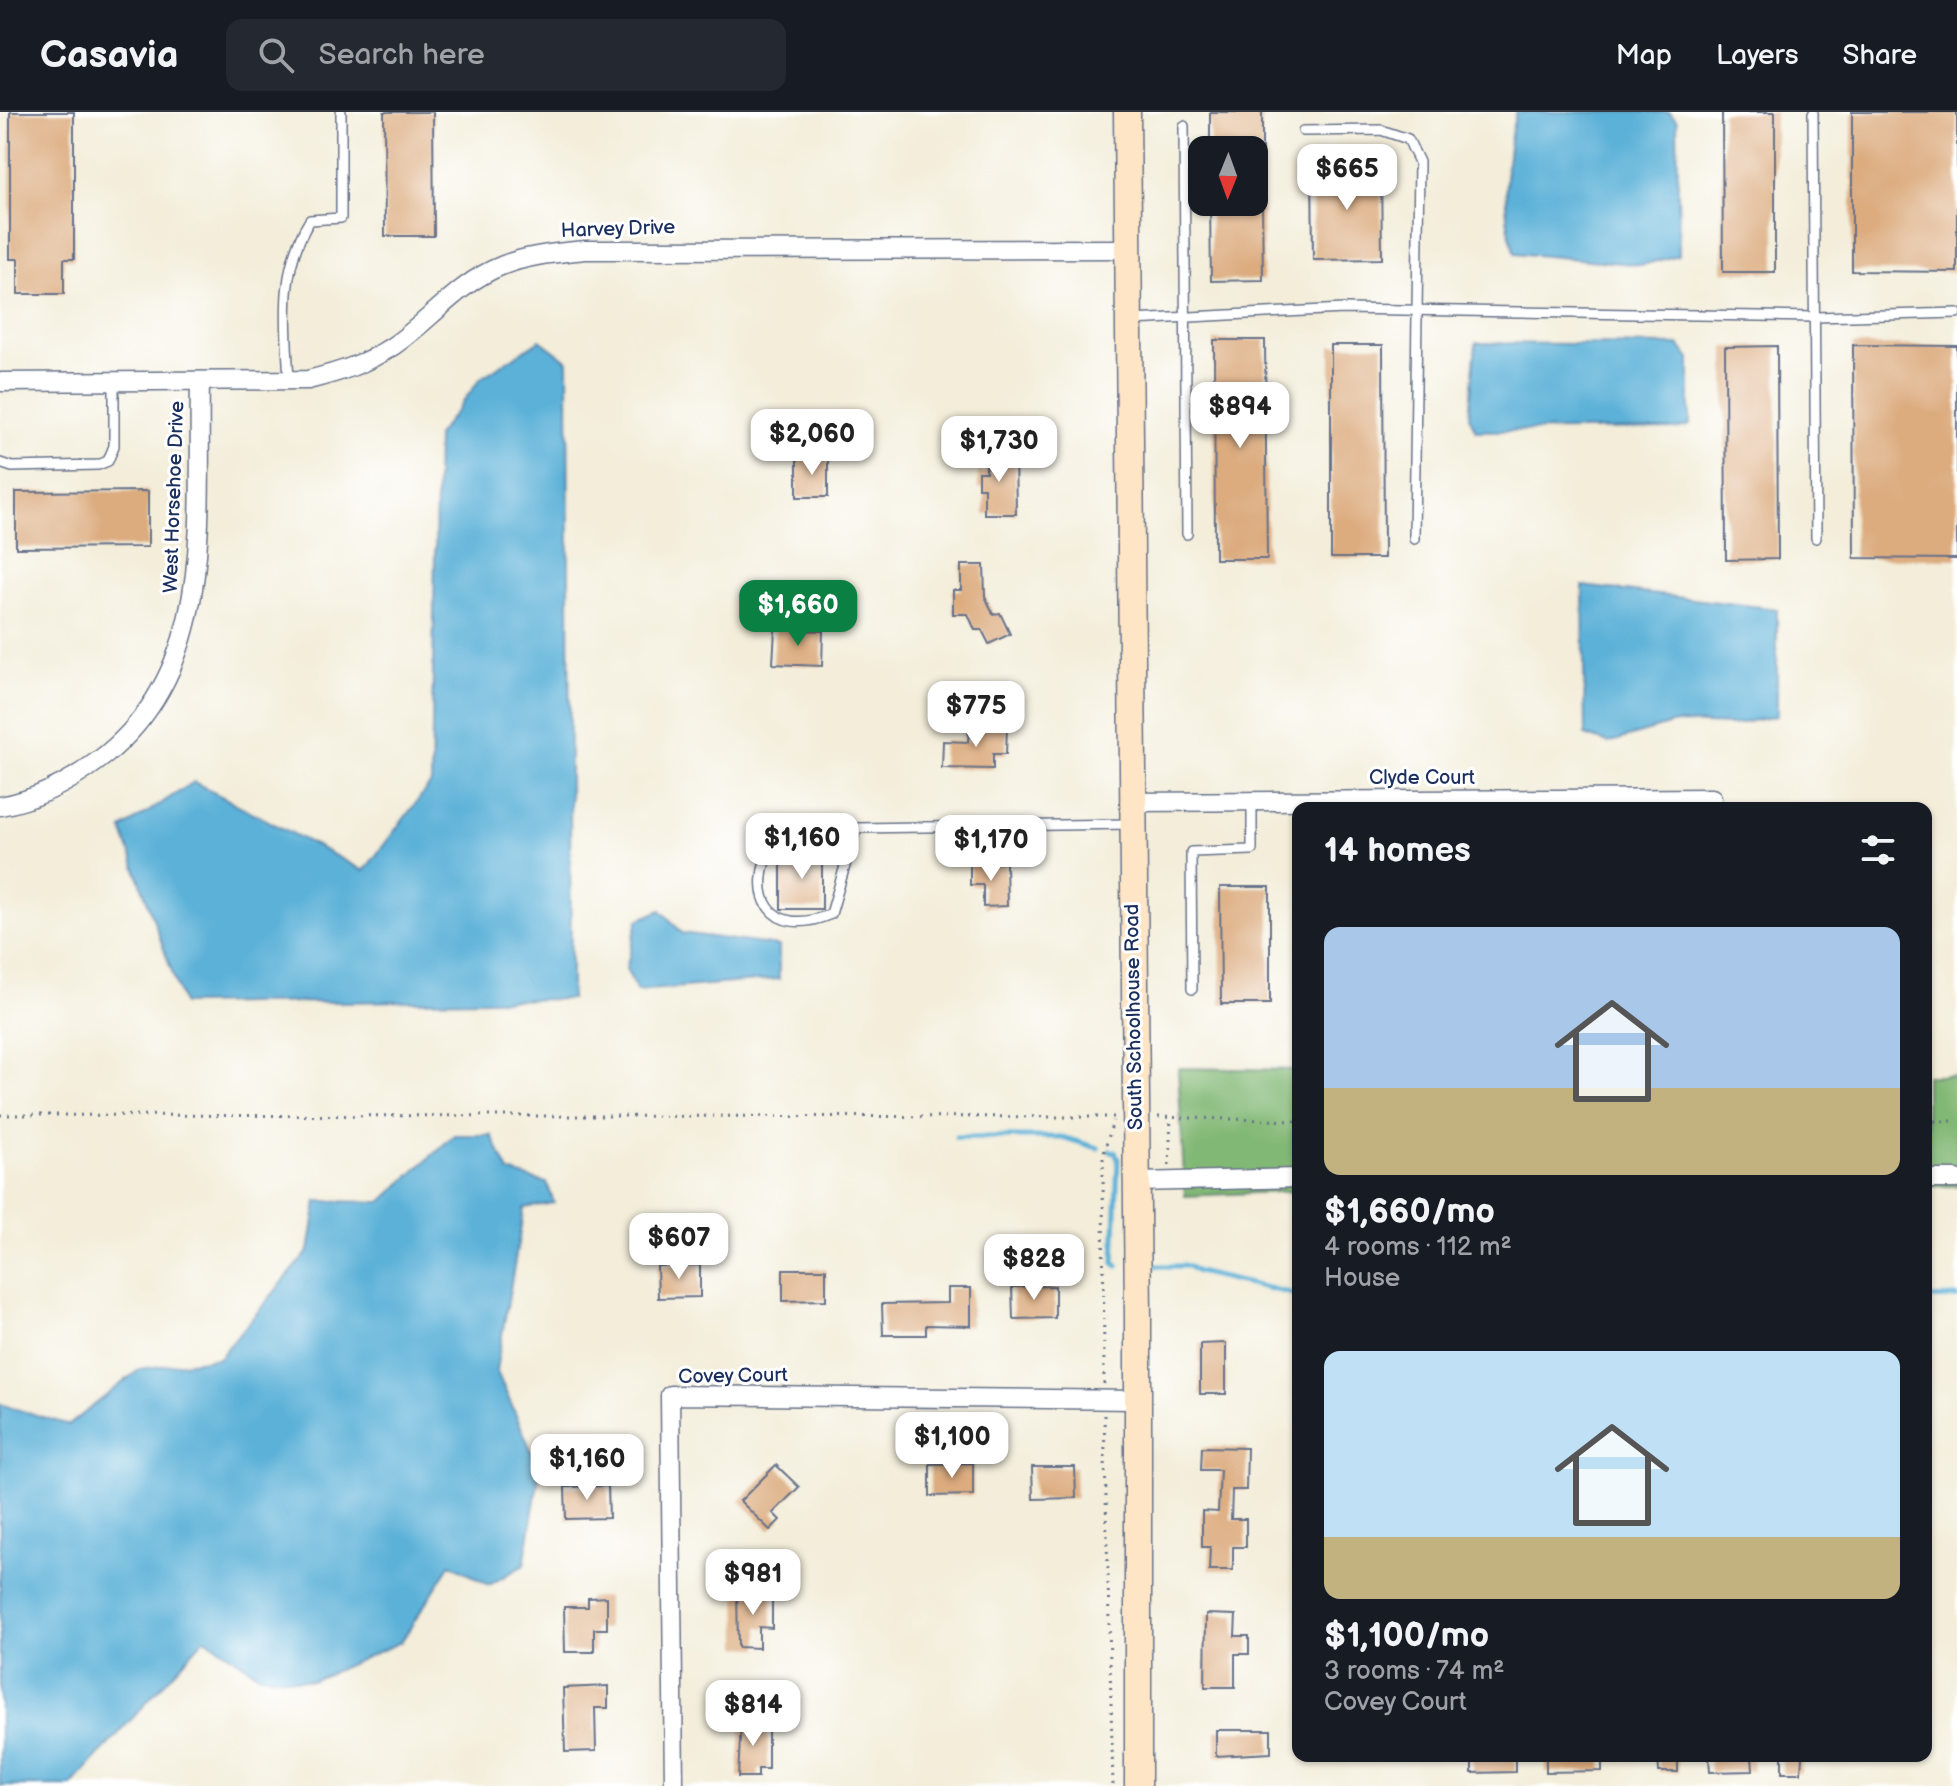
<!DOCTYPE html>
<html lang="en">
<head>
<meta charset="utf-8">
<style>
  :root { --surface:#171b24; --page:#242831; --text:#f1f3f6; --muted:#9ea1a6; --line:#363941; --accent:#0b8043 }
  body { margin:0; font-family:"Balsamiq Sans",sans-serif; background:var(--page); color:var(--text); height:100vh; display:flex; flex-direction:column; font-size:30px; white-space:nowrap }
  * { box-sizing:border-box; margin:0 }
  p { font-size:26px; color:var(--muted) }
  .icon { flex:none; width:44px; height:44px; fill:none; stroke:currentColor; stroke-width:2; stroke-linecap:round; stroke-linejoin:round }
  .map { position:relative; flex:1; overflow:hidden }
  .panel { position:absolute; left:1292px; top:690px; width:640px; height:960px; display:flex; flex-direction:column; background:var(--surface); border-radius:16px; box-shadow:0 2px 6px #0004 }
  .panel>* { flex:none }
  .needle { width:52px; rotate:181deg }
  .controls { position:absolute; left:1188px; top:24px; display:grid; gap:16px }
  .controls a { display:grid; place-items:center; width:80px; height:80px; border-radius:16px; background:var(--surface); box-shadow:0 2px 6px #0004; font-size:40px }
  .price { position:absolute; translate:-50% -68px; padding:0 18px; border-radius:16px; background:#fff; color:#222; font-size:26px; line-height:52px; filter:drop-shadow(0 2px 4px #0008) }
  .price::after { content:''; position:absolute; left:50%; top:48px; width:24px; height:18px; margin-left:-12px; background:inherit; clip-path:polygon(0 0,100% 0,50% 100%) }
  .price.current { background:var(--accent); color:#fff }
  ul { padding:0; list-style:none }
  li { display:grid; align-content:center; gap:16px; height:424px; padding:0 32px }
  li span { display:grid; place-items:center; height:248px; border-radius:16px; color:#555 }
  li>.icon { margin-inline-start:auto }
  span .icon { width:144px; height:144px; fill:#fffc; stroke-width:1 }
  li b { font-size:34px }
  h2 { display:flex; justify-content:space-between; align-items:center; height:96px; padding:0 32px; font-size:34px }
  header { display:flex; align-items:center; gap:48px; box-sizing:border-box; height:112px; padding:0 40px; background:var(--surface); border-bottom:2px solid var(--line) }
  header strong { font-size:38px }
  nav { display:flex; gap:44px; margin-inline-start:auto; font-size:28px }
  .search { width:560px; height:72px; background:var(--page); display:flex; align-items:center; gap:20px; box-sizing:border-box; padding:0 28px; border-radius:16px; color:var(--muted); font-size:30px }
  .map>svg:first-child { display:block }
  .forest { fill:#82b874; stroke:#4e7469; stroke-width:2 }
  .water { fill:#5cb1d8; stroke:#3c709b; stroke-width:2 }
  .lines { fill:none; stroke-linecap:round; stroke-linejoin:round }
  .stream { stroke:#5cb1d8; stroke-width:5 }
  .building { fill:#dcab7e }
  .lane-casing { stroke:#677289; stroke-width:12 }
  .street-casing { stroke:#677289; stroke-width:21 }
  .secondary-casing { stroke:#677289; stroke-width:29 }
  .path { stroke:#677289; stroke-width:3; stroke-dasharray:2 6; stroke-linecap:butt }
  .lane { stroke:#fff; stroke-width:9 }
  .street { stroke:#fff; stroke-width:18 }
  .secondary { stroke:#fde5c5; stroke-width:26 }
  .labels { text-anchor:middle; dominant-baseline:central; stroke-width:6; stroke-linejoin:round; paint-order:stroke }
  .street-label { font-size:20px; fill:#1b2f5e; stroke:#fff }
</style>
</head>
<body>
<header>
<strong>Casavia</strong>
<div class="search"><svg class="icon" aria-label="search" viewBox="0 0 24 24"><circle cx="10" cy="10" r="6"/><path d="M15 15l6 6"/></svg>Search here</div>
<nav><a>Map</a><a>Layers</a><a>Share</a></nav>
</header>
<div class="map">
<svg width="1957" height="1674" viewBox="0 0 1957 1674">
  <rect width="100%" height="100%" fill="#fff"/>
  <filter id="ink" filterUnits="userSpaceOnUse"><feTurbulence type="fractalNoise" baseFrequency=".0125" numOctaves="2"/><feDisplacementMap in="SourceGraphic" scale="16" xChannelSelector="R" yChannelSelector="G"/><feConvolveMatrix kernelMatrix="1 2 1 2 8 2 1 2 1" color-interpolation-filters="sRGB"/></filter>
  <filter id="wash" filterUnits="userSpaceOnUse"><feTurbulence type="fractalNoise" baseFrequency=".006" numOctaves="4" result="noise"/><feDisplacementMap in="SourceGraphic" scale="32" xChannelSelector="R" yChannelSelector="G"/><feGaussianBlur stdDeviation="1.8" result="paint"/><feColorMatrix in="noise" values="0 0 0 0 0 0 0 0 0 0 0 0 0 0 0 0 0 1.4 0 .05"/><feComposite in="paint" operator="in"/></filter>
  <g filter="url(#wash)">
    <rect width="100%" height="100%" fill="#f3edd9"/>
    <!-- forest -->
    <g class="forest">
      <path d="M 1178,956 L 1298,958 L 1298,1079 L 1185,1084 Z"/>
      <rect x="1926" y="964" width="31" height="110"/>
    </g>
    <!-- water -->
    <g class="water">
      <path d="M 1516,0 L 1669,0 L 1677,9 L 1679,143 L 1642,153 L 1515,141 C 1500,98 1505,44 1516,0 Z"/>
      <path d="M 540,228 L 568,249 L 571,887 L 183,892 L 122,717 L 194,670 L 364,759 L 431,671 L 437,324 L 481,266 Z"/>
      <path d="M 1476,231 L 1679,233 L 1690,247 L 1690,313 L 1676,317 L 1476,319 L 1469,304 Z"/>
      <path d="M 1583,474 L 1777,497 L 1777,604 L 1732,613 L 1675,611 L 1608,631 L 1585,623 Z"/>
      <path d="M 661,798 L 682,821 L 779,834 L 779,867 L 637,879 L 626,857 L 638,808 Z"/>
      <path d="M 454,1023 L 491,1023 L 509,1060 L 547,1071 L 554,1091 L 524,1096 L 496,1258 L 540,1358 L 524,1453 L 489,1473 L 451,1452 L 401,1530 L 312,1569 L 260,1563 L 205,1526 L 71,1674 L 0,1674 L 0,1292 L 69,1313 L 140,1257 L 219,1246 L 309,1139 L 317,1089 L 381,1090 Z"/>
    </g>
    <g class="lines">
      <!-- stream -->
      <g class="stream">
        <path d="M 956,1025 L 1062,1025 L 1098,1036"/>
        <path d="M 1110,1039 L 1115,1040 L 1118,1047 L 1114,1151 L 1118,1154"/>
        <path d="M 1157,1154 L 1188,1154 L 1197,1160 L 1298,1183"/>
        <path d="M 1926,1186 L 1957,1185"/>
      </g>
    </g>
    <g id="blocks">
      <!-- building -->
      <g class="building">
        <path d="M 10,0 L 74,0 L 74,147 L 64,147 L 64,182 L 18,182 L 18,147 L 10,147 Z"/>
        <path d="M 384,0 L 433,0 L 434,124 L 385,124 Z"/>
        <rect x="1210" y="0" width="52" height="38"/>
        <path d="M 1722,0 L 1775,0 L 1775,160 L 1723,160 Z"/>
        <path d="M 1852,0 L 1957,0 L 1957,160 L 1852,159 Z"/>
        <path d="M 1381,52 L 1382,147 L 1313,148 L 1312,53 Z"/>
        <path d="M 1210,90 L 1262,90 L 1263,168 L 1211,169 Z"/>
        <path d="M 1214,228 L 1265,228 L 1267,447 L 1215,447 Z"/>
        <path d="M 1331,233 L 1383,233 L 1384,446 L 1331,446 Z"/>
        <path d="M 1853,233 L 1957,234 L 1957,447 L 1854,446 Z"/>
        <path d="M 1777,234 L 1778,447 L 1726,448 L 1725,235 Z"/>
        <path d="M 1015,340 L 1016,402 L 984,402 L 984,376 L 978,376 L 978,360 L 986,360 L 986,341 Z"/>
        <rect x="797" y="345" width="31" height="40"/>
        <path d="M 148,379 L 148,435 L 16,436 L 16,380 Z"/>
        <path d="M 961,453 L 984,453 L 985,484 L 993,502 L 1000,501 L 1010,522 L 989,532 L 982,518 L 975,518 L 968,502 L 953,502 L 953,478 L 961,478 Z"/>
        <path d="M 775,517 L 823,519 L 822,554 L 773,552 Z"/>
        <path d="M 969,614 L 1007,615 L 1006,642 L 993,642 L 993,657 L 942,656 L 943,629 L 968,630 Z"/>
        <rect x="781" y="741" width="41" height="56"/>
        <path d="M 970,751 L 1006,751 L 1007,794 L 983,795 L 983,773 L 970,773 Z"/>
        <path d="M 1220,775 L 1270,775 L 1270,892 L 1221,892 Z"/>
        <path d="M 700,1153 L 700,1185 L 658,1186 L 657,1154 Z"/>
        <path d="M 783,1157 L 826,1157 L 826,1188 L 783,1189 Z"/>
        <path d="M 1055,1174 L 1055,1206 L 1013,1207 L 1012,1175 Z"/>
        <path d="M 948,1176 L 971,1176 L 971,1214 L 926,1213 L 926,1223 L 883,1223 L 882,1192 L 948,1191 Z"/>
        <path d="M 1226,1231 L 1226,1282 L 1200,1282 L 1200,1232 Z"/>
        <path d="M 1202,1335 L 1247,1336 L 1246,1378 L 1232,1378 L 1231,1407 L 1246,1407 L 1246,1435 L 1233,1435 L 1233,1458 L 1209,1458 L 1210,1435 L 1202,1435 L 1202,1399 L 1218,1400 L 1220,1358 L 1201,1358 Z"/>
        <path d="M 973,1351 L 973,1383 L 930,1384 L 930,1352 Z"/>
        <path d="M 776,1353 L 799,1375 L 773,1401 L 780,1408 L 770,1418 L 740,1389 Z"/>
        <path d="M 1032,1355 L 1075,1355 L 1076,1386 L 1033,1387 Z"/>
        <path d="M 608,1374 L 609,1406 L 566,1407 L 565,1375 Z"/>
        <path d="M 737,1481 L 772,1481 L 772,1516 L 759,1515 L 759,1536 L 738,1535 Z"/>
        <path d="M 607,1485 L 607,1517 L 594,1517 L 594,1540 L 565,1540 L 564,1495 L 588,1495 L 588,1486 Z"/>
        <path d="M 1206,1502 L 1236,1503 L 1235,1524 L 1249,1524 L 1249,1542 L 1235,1542 L 1235,1575 L 1205,1575 Z"/>
        <path d="M 608,1574 L 608,1596 L 595,1596 L 596,1639 L 565,1640 L 563,1576 Z"/>
        <path d="M 741,1608 L 768,1608 L 768,1657 L 758,1657 L 758,1665 L 738,1665 Z"/>
        <path d="M 1216,1618 L 1271,1618 L 1271,1641 L 1216,1644 Z"/>
        <path d="M 1472,1644 L 1515,1644 L 1515,1660 L 1472,1661 Z"/>
        <path d="M 1546,1644 L 1602,1644 L 1602,1659 L 1546,1660 Z"/>
        <path d="M 1658,1644 L 1678,1644 L 1678,1660 L 1659,1660 Z"/>
        <path d="M 1709,1644 L 1752,1644 L 1753,1659 L 1710,1660 Z"/>
        <path d="M 1782,1644 L 1802,1644 L 1801,1661 L 1782,1661 Z"/>
      </g>
    </g>
  </g>
  <g filter="url(#ink)">
    <use href="#blocks" fill-opacity="0" stroke="#677289" stroke-width="2"/>
    <g class="lines">
      <!-- lane casing -->
      <g class="lane-casing">
        <g id="lane">
          <path d="M 1813,1 L 1816,426"/>
          <path d="M 1184,14 L 1187,422"/>
          <path d="M 1303,19 L 1381,18 L 1408,27 L 1419,50 L 1414,427"/>
          <path d="M 1133,208 L 1344,197 L 1816,205 L 1957,201"/>
          <path d="M 289,268 C 286,212 279,157 310,108 L 341,106 L 341,0"/>
          <path d="M 0,351 L 12,355 L 98,353 L 108,349 L 114,334 L 114,269"/>
          <path d="M 856,716 L 831,802 C 770,828 745,783 773,730 C 800,721 828,716 856,716 L 1132,712"/>
          <path d="M 1192,877 L 1191,740 L 1252,738 L 1252,689"/>
        </g>
      </g>
      <!-- street casing -->
      <g class="street-casing">
        <g id="street">
          <path d="M 0,270 L 308,268 C 340,260 365,252 393,234 C 430,209 458,171 501,154 C 527,143 557,141 585,138 L 1129,137"/>
          <path d="M 1132,690 L 1712,686"/>
          <path d="M 0,694 C 36,688 70,670 99,648 C 219,558 197,402 200,269"/>
          <path d="M 1926,1067 L 1957,1067"/>
          <path d="M 1137,1070 L 1298,1066"/>
          <path d="M 674,1674 L 670,1283 L 1136,1288"/>
        </g>
      </g>
      <!-- secondary casing -->
      <g class="secondary-casing">
        <path id="secondary" d="M 1127,0 L 1138,1206 L 1138,1674"/>
      </g>
      <!-- path -->
      <g class="path">
        <path d="M 0,1003 L 1114,1005"/>
        <path d="M 1158,1005 L 1298,1009"/>
        <path d="M 1926,1009 L 1957,1009"/>
        <path d="M 1169,1053 L 1171,1005"/>
        <path d="M 1104,1272 L 1103,1044 L 1113,1009"/>
        <path d="M 1104,1303 L 1113,1674"/>
      </g>
      <!-- lane -->
      <use href="#lane" class="lane"/>
      <!-- street -->
      <use href="#street" class="street"/>
      <!-- secondary -->
      <use href="#secondary" class="secondary"/>
    </g>
  </g>
  <g class="labels">
    <!-- street labels -->
    <g class="street-label">
      <text transform="translate(618 117) rotate(-2)">Harvey Drive</text>
      <text transform="translate(174 385) rotate(-88)">West Horsehoe Drive</text>
      <text x="1422" y="666">Clyde Court</text>
      <text transform="translate(1134 905) rotate(-91)">South Schoolhouse Road</text>
      <text transform="translate(733 1264) rotate(-1)">Covey Court</text>
    </g>
  </g>
</svg>
<div class="controls">
<a><svg class="needle" viewBox="-14 -14 28 28"><path d="M0-13l5 13h-10z" fill="#e53935"/><path d="M0 13l5-13h-10z" fill="#9ea1a6"/></svg></a>
</div>
<b class="price" style="left:1347px;top:100px">$665</b>
<b class="price" style="left:1240px;top:338px">$894</b>
<b class="price" style="left:812px;top:365px">$2,060</b>
<b class="price" style="left:999px;top:372px">$1,730</b>
<b class="price current" style="left:798px;top:536px">$1,660</b>
<b class="price" style="left:976px;top:637px">$775</b>
<b class="price" style="left:802px;top:769px">$1,160</b>
<b class="price" style="left:991px;top:771px">$1,170</b>
<b class="price" style="left:679px;top:1169px">$607</b>
<b class="price" style="left:1034px;top:1190px">$828</b>
<b class="price" style="left:952px;top:1368px">$1,100</b>
<b class="price" style="left:587px;top:1390px">$1,160</b>
<b class="price" style="left:753px;top:1505px">$981</b>
<b class="price" style="left:753px;top:1636px">$814</b>
<section class="panel">
<h2>14 homes<svg class="icon" aria-label="filters" viewBox="0 0 24 24"><path d="M4 7h16M4 17h16"/><circle cx="9" cy="7" r="2"/><circle cx="15" cy="17" r="2"/></svg></h2>
<ul>
<li><span style="background:linear-gradient(#a9c7e8 65%,#c2b280 0)"><svg class="icon" aria-label="home" viewBox="0 0 24 24"><path d="M3 11l9-7 9 7M6 9v11h12V9"/></svg></span><div><b>$1,660/mo</b><p>4 rooms · 112 m²</p><p>House</p></div></li>
<li><span style="background:linear-gradient(#bfe0f5 75%,#c2b280 0)"><svg class="icon" aria-label="home" viewBox="0 0 24 24"><path d="M3 11l9-7 9 7M6 9v11h12V9"/></svg></span><div><b>$1,100/mo</b><p>3 rooms · 74 m²</p><p>Covey Court</p></div></li>
</ul>
</section>
</div>
</body>
</html>
